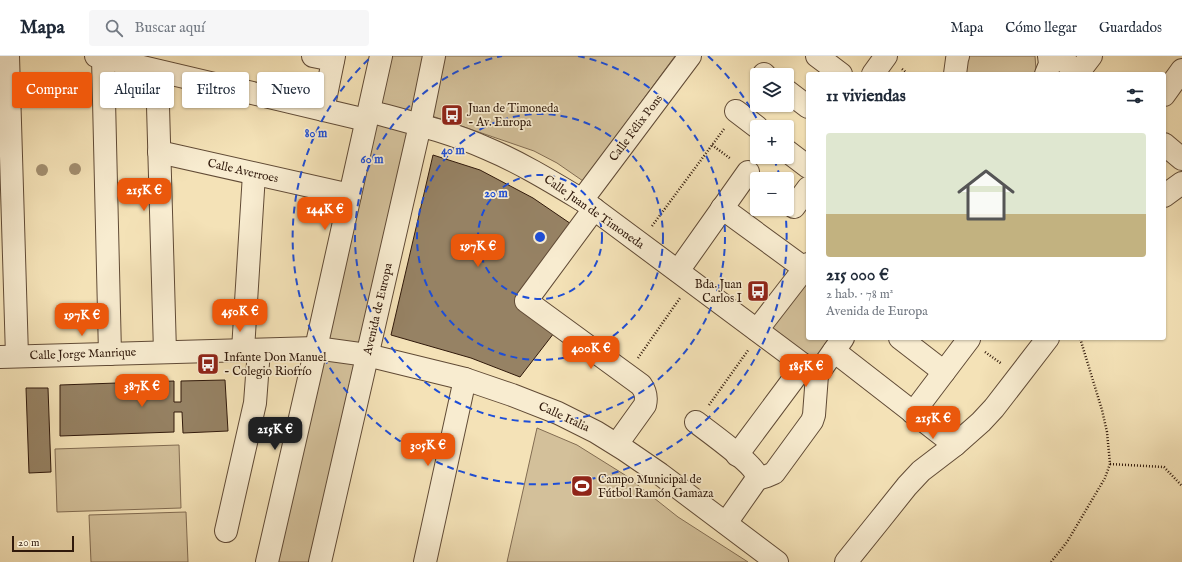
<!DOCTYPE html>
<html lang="es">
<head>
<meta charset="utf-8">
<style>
  :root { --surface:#fff; --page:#f6f6f7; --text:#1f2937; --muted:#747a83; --line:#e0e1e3; --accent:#ea580c }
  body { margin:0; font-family:"IM FELL English",serif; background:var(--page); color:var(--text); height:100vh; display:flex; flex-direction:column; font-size:15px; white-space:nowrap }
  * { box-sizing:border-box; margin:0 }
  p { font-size:13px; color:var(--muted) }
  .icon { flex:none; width:22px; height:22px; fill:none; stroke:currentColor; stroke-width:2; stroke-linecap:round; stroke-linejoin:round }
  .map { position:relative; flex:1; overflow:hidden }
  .details { position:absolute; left:806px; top:16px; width:360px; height:268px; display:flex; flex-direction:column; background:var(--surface); border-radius:4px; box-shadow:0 1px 3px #0004 }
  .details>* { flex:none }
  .guide { position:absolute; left:12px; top:16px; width:380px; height:36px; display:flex; gap:8px }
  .controls { position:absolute; left:750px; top:12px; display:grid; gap:8px }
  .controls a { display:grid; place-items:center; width:44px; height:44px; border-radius:4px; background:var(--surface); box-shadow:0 1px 3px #0004; font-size:20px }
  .scale { position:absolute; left:12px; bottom:10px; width:62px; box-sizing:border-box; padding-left:4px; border:2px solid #30190b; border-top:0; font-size:11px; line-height:14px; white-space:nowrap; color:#30190b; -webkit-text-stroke:3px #f8ecd0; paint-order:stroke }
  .price { position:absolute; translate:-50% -34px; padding:0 9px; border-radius:8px; background:var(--accent); color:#fff; font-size:13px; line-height:26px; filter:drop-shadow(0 1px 2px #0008) }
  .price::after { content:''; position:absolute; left:50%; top:24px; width:12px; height:9px; margin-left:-6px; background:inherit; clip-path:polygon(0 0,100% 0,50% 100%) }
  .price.active { background:#222; color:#fff }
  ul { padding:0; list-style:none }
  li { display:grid; align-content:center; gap:8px; height:212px; padding:0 20px }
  li span { display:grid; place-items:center; height:124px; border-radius:4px; color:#555 }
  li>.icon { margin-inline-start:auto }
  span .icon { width:72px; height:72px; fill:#fffc; stroke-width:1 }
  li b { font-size:17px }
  h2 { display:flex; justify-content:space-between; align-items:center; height:48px; padding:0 20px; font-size:17px }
  .tag { padding:0 14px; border-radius:4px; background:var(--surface); box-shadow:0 1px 3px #0004; font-size:14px; line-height:36px }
  .tag.active { background:var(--accent); color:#fff }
  header { display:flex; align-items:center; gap:24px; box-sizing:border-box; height:56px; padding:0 20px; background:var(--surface); border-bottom:1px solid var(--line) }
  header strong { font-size:19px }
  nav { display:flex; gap:22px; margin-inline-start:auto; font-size:14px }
  .search { width:280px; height:36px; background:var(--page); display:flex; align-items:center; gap:10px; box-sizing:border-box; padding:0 14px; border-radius:4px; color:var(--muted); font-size:15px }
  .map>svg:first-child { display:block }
  .green { fill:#d3c09a; stroke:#826c52 }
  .building { fill:#968264; stroke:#30190b }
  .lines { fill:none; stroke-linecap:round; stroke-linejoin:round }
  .street-casing { stroke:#614b36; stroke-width:24 }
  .path { stroke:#30190b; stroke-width:2.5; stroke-dasharray:1 2; stroke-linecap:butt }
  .street { stroke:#f8ecd0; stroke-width:22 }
  .tree { fill:#a38f70 }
  .ring { fill:none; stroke:#1d4ed8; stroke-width:2; stroke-dasharray:7 5 }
  .labels { text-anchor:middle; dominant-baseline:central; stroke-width:3.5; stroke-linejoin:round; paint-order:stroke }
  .poi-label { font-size:12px; fill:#30190b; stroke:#f8ecd0; text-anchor:start }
  .street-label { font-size:12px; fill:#30190b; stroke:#f8ecd0 }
  .centre { fill:#1d4ed8; stroke:#f8ecd0; stroke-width:2 }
  .ring-label { font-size:12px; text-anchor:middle; font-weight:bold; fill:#1d4ed8; stroke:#f8ecd0; stroke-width:3.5; stroke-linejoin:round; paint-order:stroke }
</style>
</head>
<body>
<header>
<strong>Mapa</strong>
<div class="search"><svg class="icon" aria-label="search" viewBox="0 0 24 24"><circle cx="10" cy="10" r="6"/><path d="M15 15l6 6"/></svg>Buscar aquí</div>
<nav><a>Mapa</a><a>Cómo llegar</a><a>Guardados</a></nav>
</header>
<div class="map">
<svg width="1182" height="506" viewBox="0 0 1182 506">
  <rect width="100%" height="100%" fill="#f4e2b7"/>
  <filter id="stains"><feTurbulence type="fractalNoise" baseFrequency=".005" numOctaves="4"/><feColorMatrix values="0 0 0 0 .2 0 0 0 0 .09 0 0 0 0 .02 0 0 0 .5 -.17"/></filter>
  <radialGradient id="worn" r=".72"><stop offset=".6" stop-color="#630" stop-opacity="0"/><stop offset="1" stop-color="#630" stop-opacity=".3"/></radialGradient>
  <!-- green -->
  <g class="green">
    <path d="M 385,0 L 429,0 L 415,56 L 376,46 Z"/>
    <path d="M 445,0 L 675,0 L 583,125 L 557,107 L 534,95 L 429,59 L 439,19 Z"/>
    <path d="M 969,0 L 1035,0 L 1036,14 L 1034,18 L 966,18 L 964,10 Z"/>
    <path d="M 372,66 L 410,76 L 364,289 L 324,285 Z"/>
    <path d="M 808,219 L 808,282 L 833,282 L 813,307 L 768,272 Z"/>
    <path d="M 322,303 L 359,307 L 314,506 L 275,506 Z"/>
    <path d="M 537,372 L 577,389 L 625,419 L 678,461 L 748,506 L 507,506 Z"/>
    <path d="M 179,389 L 181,452 L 57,456 L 55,393 Z"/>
    <path d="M 186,456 L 188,506 L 91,506 L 89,459 Z"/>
  </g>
  <!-- building -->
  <g class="building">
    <path d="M 433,99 L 480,114 L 533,142 L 577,172 L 518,251 L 554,277 L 520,321 L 471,302 L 391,279 Z"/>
    <path d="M 225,324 L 228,375 L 183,377 L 182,356 L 174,356 L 174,376 L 60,380 L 60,329 L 174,325 L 174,346 L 181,346 L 181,325 Z"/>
    <path d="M 26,332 L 48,332 L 51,416 L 29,417 Z"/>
  </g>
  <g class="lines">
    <!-- street casing -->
    <g class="street-casing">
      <g id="street">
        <path d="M 8,0 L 17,300"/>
        <path d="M 96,0 L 366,64"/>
        <path d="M 313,0 L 333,4"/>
        <path d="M 817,0 L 841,18"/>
        <path d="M 1058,0 L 1080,18"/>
        <path d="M 103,2 L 110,298"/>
        <path d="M 157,15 L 165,296"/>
        <path d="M 1078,17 L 1091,0"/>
        <path d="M 764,18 L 765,19"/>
        <path d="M 873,18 L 886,0"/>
        <path d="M 955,18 L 957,3 L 958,0"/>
        <path d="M 1046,18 L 1050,8 L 1049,0"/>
        <path d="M 787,35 L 808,51"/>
        <path d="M 1164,39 L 1182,14"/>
        <path d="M 323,54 L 334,0"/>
        <path d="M 369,55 C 409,66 450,76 488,93 C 521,107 552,126 582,144 L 817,319 L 843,282"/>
        <path d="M 736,55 L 757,71"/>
        <path d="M 1164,88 L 1182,103"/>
        <path d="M 787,95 L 808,111"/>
        <path d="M 159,96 L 350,139"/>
        <path d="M 1164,140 L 1182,127"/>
        <path d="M 582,144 L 690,0"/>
        <path d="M 794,151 L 808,132"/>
        <path d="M 722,152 L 804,212"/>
        <path d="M 594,153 L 526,245 L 641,329 C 646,336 647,341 645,349 L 617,388"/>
        <path d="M 678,215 L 748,116"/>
        <path d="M 757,274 L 808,208"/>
        <path d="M 900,282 L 944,316"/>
        <path d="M 243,294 L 254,118"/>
        <path d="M 834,295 L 955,389"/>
        <path d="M 0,301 L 316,292 L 367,299 L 465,323 L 512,339 L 558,357 L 596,376 L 625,394 L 660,418 L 777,506"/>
        <path d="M 913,357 L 969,283"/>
        <path d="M 696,366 C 708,375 752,407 756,418 C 757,422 756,424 754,427 L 726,467"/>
        <path d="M 737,399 L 804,309"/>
        <path d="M 757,423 L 767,420 L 774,417 L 812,365 L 814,359 L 817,319"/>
        <path d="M 226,475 L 255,347 L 259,294"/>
        <path d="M 267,506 L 316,292 L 381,0"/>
        <path d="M 320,506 L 420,69 L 434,0"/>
        <path d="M 425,506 L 465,323"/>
        <path d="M 846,506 L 879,465 L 907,430 L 921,415 L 955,389 L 981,366 L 994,352 L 1048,282"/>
      </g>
    </g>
    <!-- path -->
    <g class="path">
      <path d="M 902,13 L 908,18"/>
      <path d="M 712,89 L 731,103"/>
      <path d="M 127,135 L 140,135"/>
      <path d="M 652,170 L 724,73"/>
      <path d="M 985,296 L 1002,308"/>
      <path d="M 638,302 L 680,242"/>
      <path d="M 709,349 L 749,293"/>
      <path d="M 1110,408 L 1164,411 L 1182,430"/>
      <path d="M 1051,506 L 1067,486 L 1105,422 L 1110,408 L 1107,376 L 1102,354 L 1080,282"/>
    </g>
    <!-- street -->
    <use href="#street" class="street"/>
  </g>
  <!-- trees -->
  <g class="tree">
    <circle cx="75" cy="113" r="6"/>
    <circle cx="42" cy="114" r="6"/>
  </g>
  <!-- distance rings -->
  <g class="ring">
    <circle cx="540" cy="181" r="62"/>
    <circle cx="540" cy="181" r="123"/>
    <path d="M578 0A185 185 0 1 1 502 0"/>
    <path d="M708 0A247 247 0 0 1 761 71M774 103A247 247 0 0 1 780 121M785 153A247 247 0 1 1 372 0"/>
  </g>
  <!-- icons -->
  <defs>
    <g id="bus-square" transform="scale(1.15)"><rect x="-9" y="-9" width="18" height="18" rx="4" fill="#8f2418" stroke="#f8ecd0"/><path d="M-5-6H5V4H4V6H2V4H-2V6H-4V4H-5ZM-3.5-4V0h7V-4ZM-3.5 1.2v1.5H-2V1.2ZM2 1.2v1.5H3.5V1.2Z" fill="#fff"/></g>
    <g id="stadium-square" transform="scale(1.15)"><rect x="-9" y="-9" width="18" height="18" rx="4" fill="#8f2418" stroke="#f8ecd0"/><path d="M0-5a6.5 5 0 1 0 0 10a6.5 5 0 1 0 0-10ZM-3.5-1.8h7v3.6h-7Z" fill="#fff"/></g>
  </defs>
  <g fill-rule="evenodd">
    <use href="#bus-square" x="452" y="59"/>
    <use href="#bus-square" x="758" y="235"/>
    <use href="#bus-square" x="208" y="308"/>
    <use href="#stadium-square" x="582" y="430"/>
  </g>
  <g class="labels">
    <!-- poi labels -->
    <g class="poi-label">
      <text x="468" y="52">Juan de Timoneda<tspan x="468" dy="14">- Av. Europa</tspan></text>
      <text x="742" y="228" text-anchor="end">Bda. Juan<tspan x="742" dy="14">Carlos I</tspan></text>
      <text x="224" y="301">Infante Don Manuel<tspan x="224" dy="14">- Colegio Riofrío</tspan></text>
      <text x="598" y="423">Campo Municipal de<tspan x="598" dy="14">Fútbol Ramón Gamaza</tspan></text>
    </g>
    <!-- street labels -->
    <g class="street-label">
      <text transform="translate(636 72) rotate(-53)">Calle Félix Pons</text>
      <text transform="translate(243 115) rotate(13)">Calle Averroes</text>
      <text transform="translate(594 156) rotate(35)">Calle Juan de Timoneda</text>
      <text transform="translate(378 253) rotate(-77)">Avenida de Europa</text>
      <text transform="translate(83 298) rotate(-2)">Calle Jorge Manrique</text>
      <text transform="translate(564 361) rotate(25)">Calle Italia</text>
    </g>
  </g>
  <circle cx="540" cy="181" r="6" class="centre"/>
  <g class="ring-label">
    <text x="316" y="81">80 m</text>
    <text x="453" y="98">40 m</text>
    <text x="372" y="107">60 m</text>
    <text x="496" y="141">20 m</text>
  </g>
  <rect width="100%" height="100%" filter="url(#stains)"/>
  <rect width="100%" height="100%" fill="url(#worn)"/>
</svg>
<div class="controls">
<a><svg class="icon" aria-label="layers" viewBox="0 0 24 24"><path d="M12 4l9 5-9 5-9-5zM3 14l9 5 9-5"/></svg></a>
<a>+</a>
<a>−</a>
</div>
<div class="scale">20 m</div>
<b class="price" style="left:144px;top:156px">215K €</b>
<b class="price" style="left:325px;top:175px">144K €</b>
<b class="price" style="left:478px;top:212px">197K €</b>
<b class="price" style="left:240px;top:277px">450K €</b>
<b class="price" style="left:82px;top:281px">197K €</b>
<b class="price" style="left:591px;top:314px">400K €</b>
<b class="price" style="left:806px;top:332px">185K €</b>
<b class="price" style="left:142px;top:352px">387K €</b>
<b class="price" style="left:933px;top:384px">215K €</b>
<b class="price active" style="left:275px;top:395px">215K €</b>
<b class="price" style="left:428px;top:411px">305K €</b>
<div class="guide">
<a class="tag active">Comprar</a>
<a class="tag">Alquilar</a>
<a class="tag">Filtros</a>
<a class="tag">Nuevo</a>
</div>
<section class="details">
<h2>11 viviendas<svg class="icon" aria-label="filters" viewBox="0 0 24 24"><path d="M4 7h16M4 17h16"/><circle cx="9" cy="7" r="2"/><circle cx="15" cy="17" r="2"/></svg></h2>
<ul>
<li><span style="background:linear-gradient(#dfe7d0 65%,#c2b280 0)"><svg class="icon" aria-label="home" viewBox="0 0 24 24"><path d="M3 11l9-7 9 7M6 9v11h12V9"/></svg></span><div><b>215 000 €</b><p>2 hab. · 78 m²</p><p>Avenida de Europa</p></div></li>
</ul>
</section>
</div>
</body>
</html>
